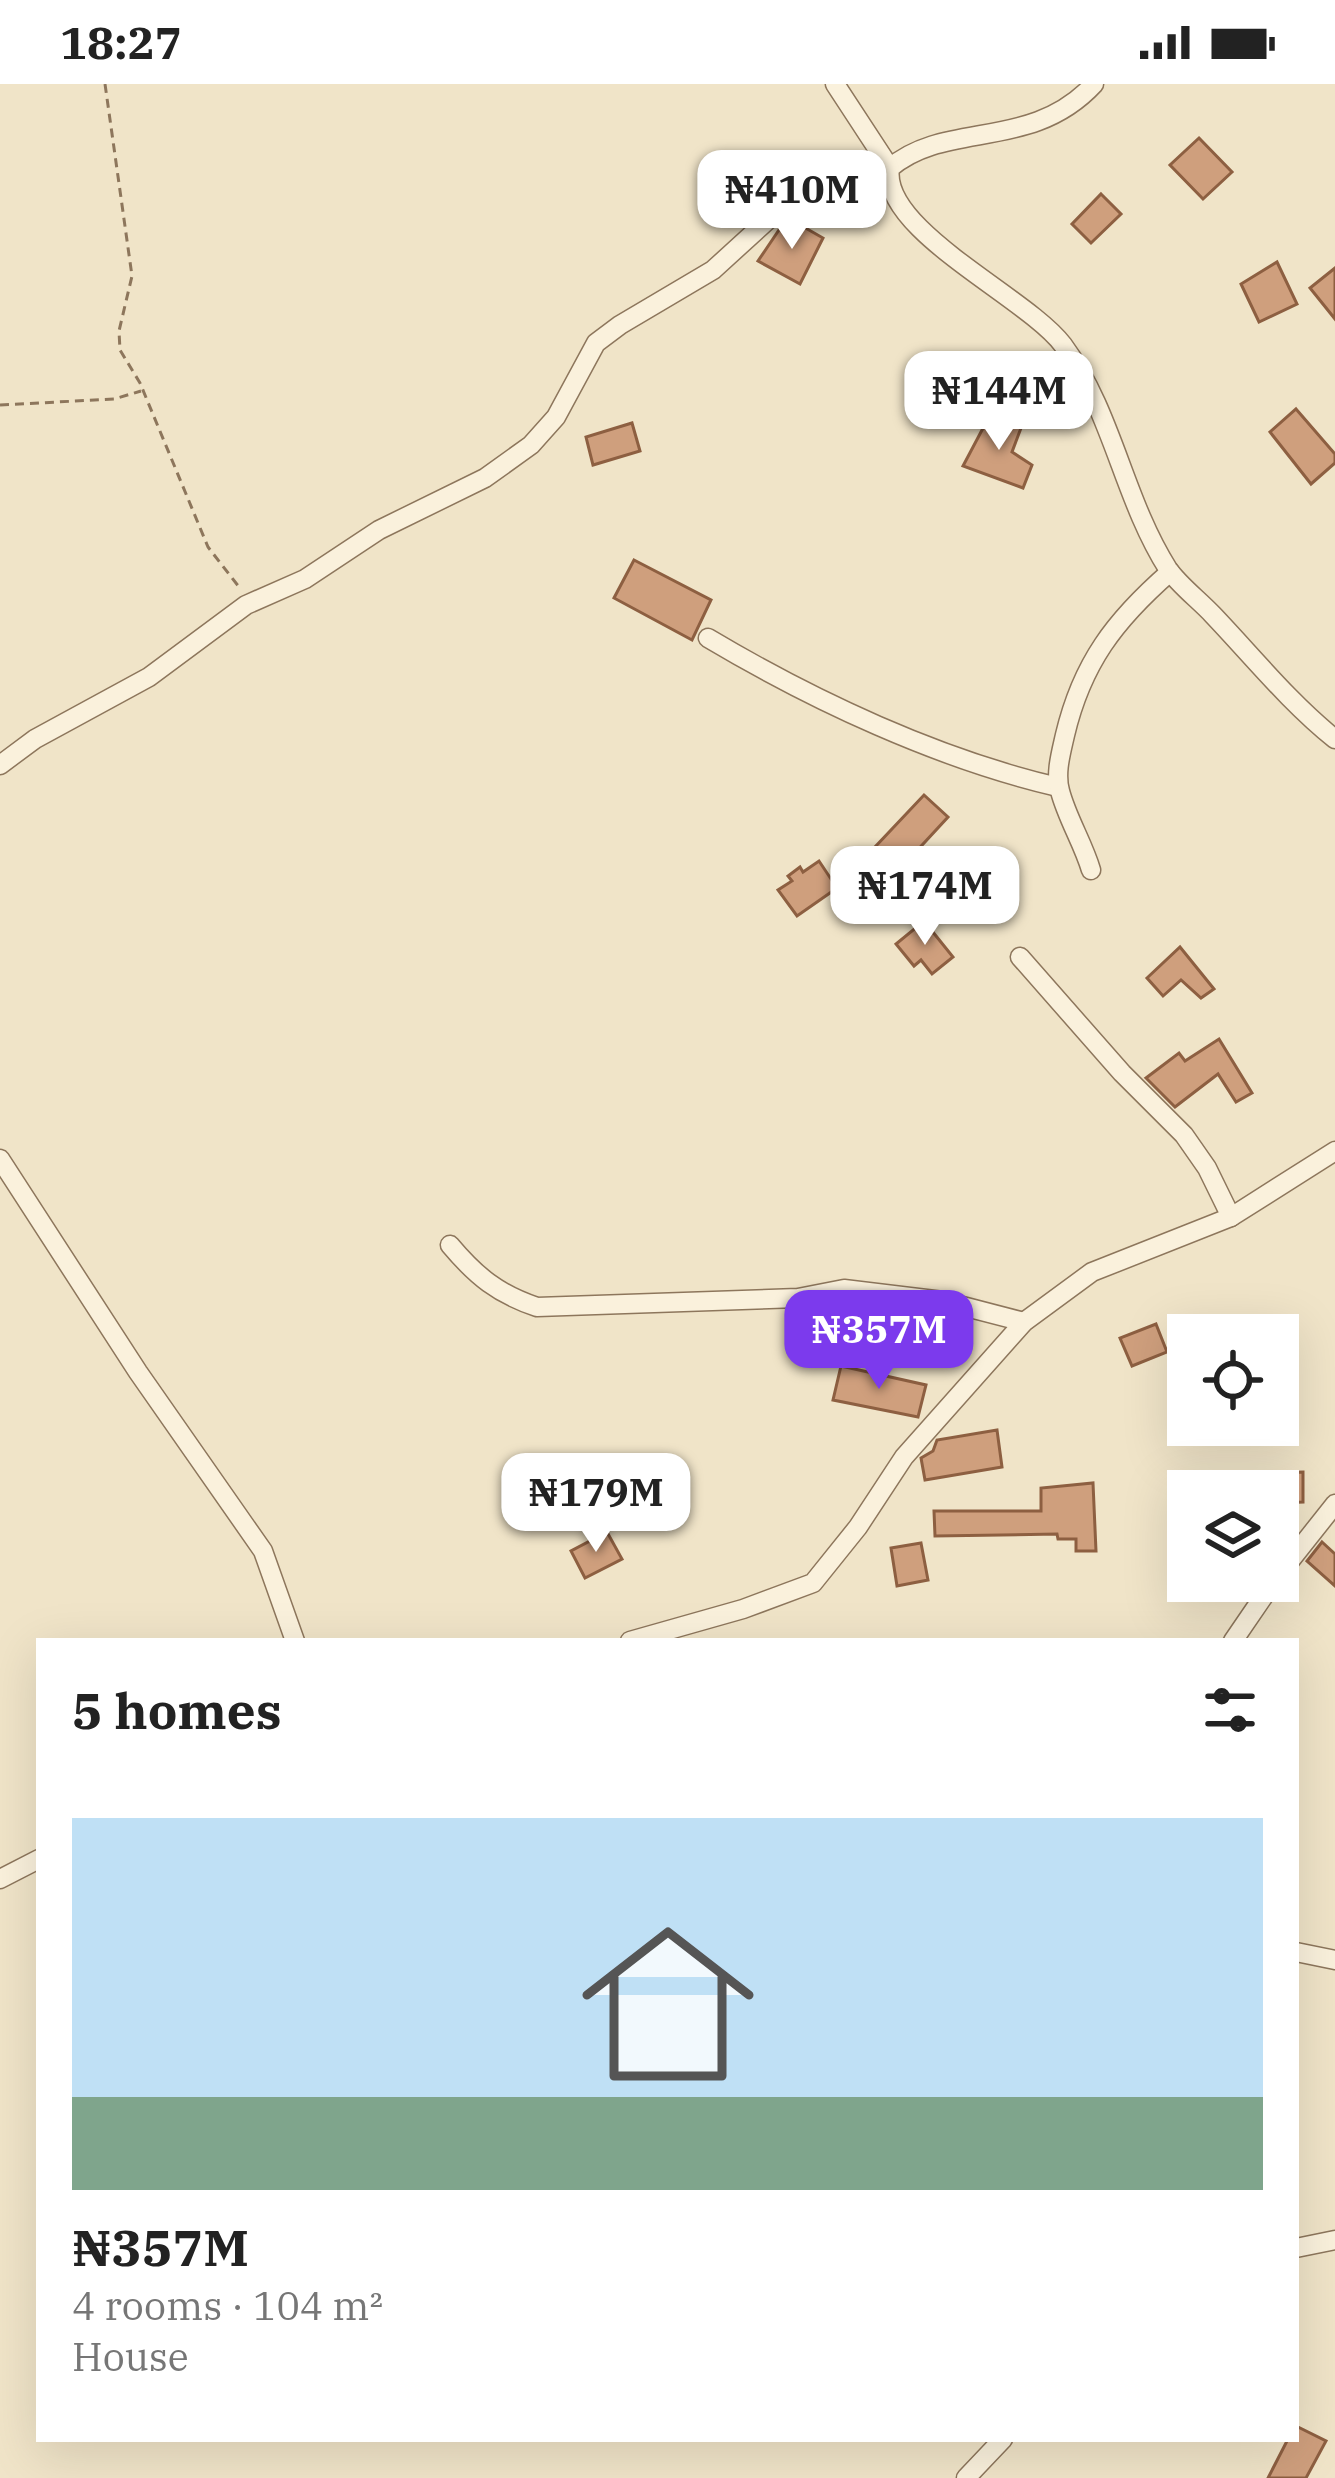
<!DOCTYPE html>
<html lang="en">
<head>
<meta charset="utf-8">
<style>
  :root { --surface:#fff; --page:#f2f2f2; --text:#222; --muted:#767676; --accent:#7c3aed }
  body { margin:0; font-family:"IBM Plex Serif",serif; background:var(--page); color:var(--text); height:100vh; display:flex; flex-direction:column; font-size:45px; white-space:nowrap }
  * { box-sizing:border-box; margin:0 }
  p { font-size:39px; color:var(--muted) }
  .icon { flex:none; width:66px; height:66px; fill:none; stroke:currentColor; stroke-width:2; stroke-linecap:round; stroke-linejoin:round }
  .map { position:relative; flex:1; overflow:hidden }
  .details { position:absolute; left:36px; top:1554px; width:1263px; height:804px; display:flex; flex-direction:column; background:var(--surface); border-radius:0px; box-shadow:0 12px 48px #0002 }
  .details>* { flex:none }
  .fabs { position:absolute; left:1167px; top:1230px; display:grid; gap:24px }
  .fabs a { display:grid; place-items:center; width:132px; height:132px; border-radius:0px; background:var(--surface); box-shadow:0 12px 48px #0002; font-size:60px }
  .price { position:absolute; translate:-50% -102px; padding:0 27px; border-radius:24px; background:#fff; color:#222; font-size:39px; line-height:78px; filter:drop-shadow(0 3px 6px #0008) }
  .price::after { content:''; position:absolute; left:50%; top:72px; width:36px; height:27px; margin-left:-18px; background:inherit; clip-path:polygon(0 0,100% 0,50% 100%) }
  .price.on { background:var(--accent); color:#fff }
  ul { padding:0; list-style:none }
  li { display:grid; align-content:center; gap:24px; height:636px; padding:0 36px }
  li span { display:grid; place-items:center; height:372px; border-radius:0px; color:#555 }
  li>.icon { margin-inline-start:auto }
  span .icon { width:216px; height:216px; fill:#fffc; stroke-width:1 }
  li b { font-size:51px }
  h2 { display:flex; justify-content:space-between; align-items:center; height:144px; padding:0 36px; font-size:51px }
  .status { display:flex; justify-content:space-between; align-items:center; height:84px; padding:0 60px; background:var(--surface); direction:ltr }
  .status svg { height:33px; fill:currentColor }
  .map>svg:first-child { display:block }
  .building { fill:#cf9f7d; stroke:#8d5f41; stroke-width:3 }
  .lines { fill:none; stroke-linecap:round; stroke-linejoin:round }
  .minor-casing { stroke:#8d765c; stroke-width:21 }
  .path { stroke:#8d765c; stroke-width:3; stroke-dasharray:9 6; stroke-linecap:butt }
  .minor { stroke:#faf1dc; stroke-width:18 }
</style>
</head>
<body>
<div class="status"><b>18:27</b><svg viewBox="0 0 49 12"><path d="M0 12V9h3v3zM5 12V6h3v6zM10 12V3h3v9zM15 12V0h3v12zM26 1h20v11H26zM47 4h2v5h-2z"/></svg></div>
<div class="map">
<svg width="1335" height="2394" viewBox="0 0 1335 2394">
  <rect width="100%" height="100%" fill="#f0e4c8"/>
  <!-- building -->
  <g class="building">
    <path d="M 1199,54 L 1232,88 L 1203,115 L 1170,81 Z"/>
    <path d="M 1101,110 L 1121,130 L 1091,159 L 1072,140 Z"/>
    <path d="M 783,140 L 796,147 L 802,142 L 823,154 L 800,200 L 758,177 Z"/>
    <path d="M 1277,178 L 1297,220 L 1259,238 L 1241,200 Z"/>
    <path d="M 1335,184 L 1335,235 L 1310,204 Z"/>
    <path d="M 1296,325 L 1335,370 L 1335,379 L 1311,400 L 1270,348 Z"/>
    <path d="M 991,329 L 1021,344 L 1012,368 L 1032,381 L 1023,404 L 963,382 Z"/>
    <path d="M 632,339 L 640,367 L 593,381 L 586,353 Z"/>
    <path d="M 634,476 L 711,516 L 692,556 L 614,514 Z"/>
    <path d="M 924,711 L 948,733 L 899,786 L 875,763 Z"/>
    <path d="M 819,777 L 837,804 L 797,832 L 778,806 L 792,797 L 788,792 L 800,783 L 803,788 Z"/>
    <path d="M 924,837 L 953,873 L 932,890 L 921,876 L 914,882 L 896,860 Z"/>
    <path d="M 1180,863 L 1214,905 L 1201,914 L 1181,896 L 1163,912 L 1147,894 Z"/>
    <path d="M 1219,955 L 1252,1009 L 1236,1018 L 1218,990 L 1175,1023 L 1146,994 L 1179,969 L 1185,977 Z"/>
    <path d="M 1156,1240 L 1167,1268 L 1132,1282 L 1120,1254 Z"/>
    <path d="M 1188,1275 L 1188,1318 L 1179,1319 L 1173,1278 Z"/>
    <path d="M 841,1282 L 926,1301 L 918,1333 L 833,1316 Z"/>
    <path d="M 997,1346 L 1002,1383 L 925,1396 L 921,1374 L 933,1367 L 937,1356 Z"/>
    <path d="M 1303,1388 L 1303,1418 L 1278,1419 L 1278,1407 L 1253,1407 L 1253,1389 Z"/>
    <path d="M 1093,1399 L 1096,1467 L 1076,1467 L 1076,1455 L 1058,1455 L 1057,1450 L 935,1452 L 934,1427 L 1041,1427 L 1041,1404 Z"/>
    <path d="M 607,1448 L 622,1475 L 585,1494 L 571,1467 Z"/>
    <path d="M 1322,1458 L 1335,1470 L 1335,1502 L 1307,1477 Z"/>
    <path d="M 921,1459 L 928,1496 L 897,1502 L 891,1464 Z"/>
    <path d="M 1296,2342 L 1326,2357 L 1306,2394 L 1268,2394 L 1288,2355 L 1296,2355 Z"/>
  </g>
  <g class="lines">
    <!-- minor casing -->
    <g class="minor-casing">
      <g id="minor">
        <path d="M 1094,0 C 1031,68 946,36 890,84 C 880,146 1027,213 1063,261 C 1113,329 1123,414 1168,485 C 1179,501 1199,516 1213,531 C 1253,573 1290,619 1335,655"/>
        <path d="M 708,554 C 814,617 938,675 1058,703"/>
        <path d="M 0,681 L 35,655 L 149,593 L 246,521 L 305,495 L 379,446 L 485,394 L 531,361 L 556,333 L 596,259 L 620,241 L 713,186 L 803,104 L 821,95 L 890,84 L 835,0"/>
        <path d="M 1091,786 C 1083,759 1067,734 1060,707 C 1055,689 1061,669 1065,651 C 1082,579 1115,536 1170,488"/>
        <path d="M 1020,873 L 1122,989 L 1184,1051 L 1207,1084 L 1231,1133"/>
        <path d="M 0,1075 L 138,1288 L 263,1467 L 295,1557"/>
        <path d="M 450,1161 C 476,1192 498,1210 537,1223 L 798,1214 L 844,1205 L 943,1217 L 1024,1238"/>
        <path d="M 1278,1492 L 1335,1420"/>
        <path d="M 630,1557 L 743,1525 L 813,1499 L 858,1443 L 904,1373 L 1024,1238 L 1092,1188 L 1231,1133 L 1335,1067"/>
        <path d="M 1233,1557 L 1274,1497"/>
        <path d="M 0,1795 L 39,1775"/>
        <path d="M 1296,1868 L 1335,1876"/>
        <path d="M 1296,2164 L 1335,2156"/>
        <path d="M 966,2394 L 1003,2355"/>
      </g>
    </g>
    <!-- path -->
    <g class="path">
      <path d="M 105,0 L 132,192 L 119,247 L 120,266 L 140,299 L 208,463 L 239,503"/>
      <path d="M 0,321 L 114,315 L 141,307"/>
    </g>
    <!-- minor -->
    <use href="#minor" class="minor"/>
  </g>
</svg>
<div class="fabs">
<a><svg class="icon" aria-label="locate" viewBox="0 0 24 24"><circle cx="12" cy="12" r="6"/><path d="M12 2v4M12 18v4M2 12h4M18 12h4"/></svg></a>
<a><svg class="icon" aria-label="layers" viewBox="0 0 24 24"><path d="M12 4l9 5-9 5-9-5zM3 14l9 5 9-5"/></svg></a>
</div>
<b class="price" style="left:792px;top:168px">₦410M</b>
<b class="price" style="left:999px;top:369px">₦144M</b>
<b class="price" style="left:925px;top:864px">₦174M</b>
<b class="price on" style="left:879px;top:1308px">₦357M</b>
<b class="price" style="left:596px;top:1471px">₦179M</b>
<section class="details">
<h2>5 homes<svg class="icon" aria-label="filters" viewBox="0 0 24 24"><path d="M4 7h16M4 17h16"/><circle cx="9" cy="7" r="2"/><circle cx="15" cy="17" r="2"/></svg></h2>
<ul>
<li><span style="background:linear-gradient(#bfe0f5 75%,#7fa58c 0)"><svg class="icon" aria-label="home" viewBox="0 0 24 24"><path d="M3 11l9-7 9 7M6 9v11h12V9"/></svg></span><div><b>₦357M</b><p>4 rooms · 104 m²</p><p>House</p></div></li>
</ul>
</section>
</div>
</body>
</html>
